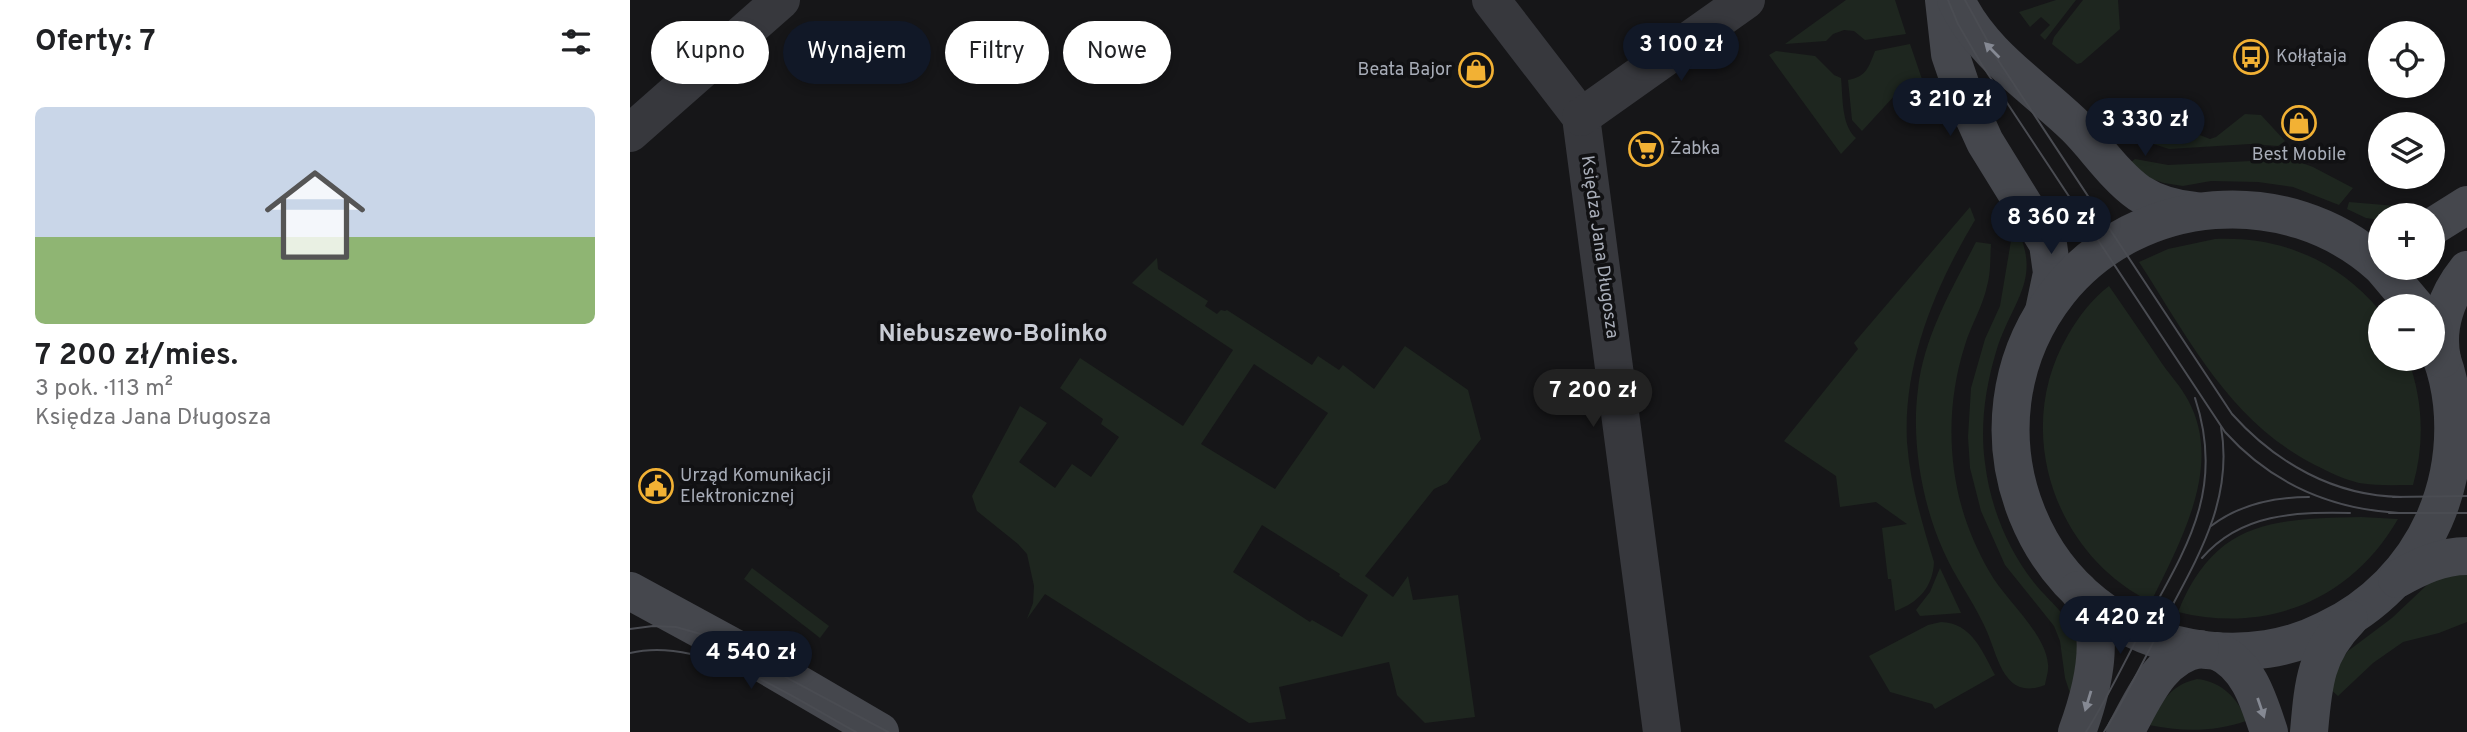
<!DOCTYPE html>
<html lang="pl">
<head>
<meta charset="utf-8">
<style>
  :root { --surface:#fff; --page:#f2f2f2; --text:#202124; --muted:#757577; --line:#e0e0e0; --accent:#111827 }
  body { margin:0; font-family:Overpass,sans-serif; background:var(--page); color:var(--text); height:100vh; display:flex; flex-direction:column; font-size:26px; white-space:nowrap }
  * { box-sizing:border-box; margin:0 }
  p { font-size:23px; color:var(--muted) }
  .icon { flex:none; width:38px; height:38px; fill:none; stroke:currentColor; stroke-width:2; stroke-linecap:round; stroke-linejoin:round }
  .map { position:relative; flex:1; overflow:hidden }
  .drawer { display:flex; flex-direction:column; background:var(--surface); width:630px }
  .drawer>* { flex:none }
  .hud { position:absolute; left:21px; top:21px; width:665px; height:63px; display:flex; gap:14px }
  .fabs { position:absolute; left:1738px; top:21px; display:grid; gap:14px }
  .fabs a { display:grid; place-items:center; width:77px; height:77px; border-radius:50%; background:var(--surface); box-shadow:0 4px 10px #0003; font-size:35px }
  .price { position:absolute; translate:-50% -60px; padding:0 16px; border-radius:24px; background:var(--accent); color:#fff; font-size:23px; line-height:46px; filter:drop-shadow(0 2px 4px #0008) }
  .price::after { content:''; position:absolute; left:50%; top:42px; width:21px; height:16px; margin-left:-10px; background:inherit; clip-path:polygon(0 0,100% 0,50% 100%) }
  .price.on { background:#222; color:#fff }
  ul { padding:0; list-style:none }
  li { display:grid; align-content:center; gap:14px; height:371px; padding:0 35px }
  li+li { border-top:2px solid var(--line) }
  li span { display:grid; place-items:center; height:217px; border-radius:10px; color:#555 }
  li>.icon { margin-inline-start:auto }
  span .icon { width:126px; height:126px; fill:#fffc; stroke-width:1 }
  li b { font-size:30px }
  h2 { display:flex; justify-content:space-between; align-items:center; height:84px; padding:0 35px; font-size:30px }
  .chip { padding:0 24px; border-radius:32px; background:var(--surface); box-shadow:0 4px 10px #0003; font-size:24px; line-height:63px }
  .chip.on { background:var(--accent); color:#fff }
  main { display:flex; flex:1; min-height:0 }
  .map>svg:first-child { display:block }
  .green { fill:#1e261f; fill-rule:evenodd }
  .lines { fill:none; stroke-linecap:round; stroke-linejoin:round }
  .street { stroke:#37383d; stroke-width:38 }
  .secondary { stroke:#45474d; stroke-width:38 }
  .tram { stroke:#4a4c52; stroke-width:2 }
  .oneway { fill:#858993 }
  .labels { text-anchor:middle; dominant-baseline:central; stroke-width:7; stroke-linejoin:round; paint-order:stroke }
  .poi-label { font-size:18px; fill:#a8adb8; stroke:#111113; text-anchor:start }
  .street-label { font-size:18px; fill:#a8adb8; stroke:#111113 }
  .district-label { font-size:24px; font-weight:bold; fill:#c9ccd4; stroke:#111113 }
</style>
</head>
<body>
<main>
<section class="drawer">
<h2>Oferty: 7<svg class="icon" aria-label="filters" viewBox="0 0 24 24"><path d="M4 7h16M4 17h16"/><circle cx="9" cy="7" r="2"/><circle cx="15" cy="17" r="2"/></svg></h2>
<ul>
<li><span style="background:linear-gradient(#c9d6e8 60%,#8fb573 0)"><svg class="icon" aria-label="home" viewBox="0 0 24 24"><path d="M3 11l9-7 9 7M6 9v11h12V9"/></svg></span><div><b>7 200 zł/mies.</b><p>3 pok. · 113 m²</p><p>Księdza Jana Długosza</p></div></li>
</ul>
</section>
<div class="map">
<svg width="1837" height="732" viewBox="0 0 1837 732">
  <rect width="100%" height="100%" fill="#161618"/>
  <!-- green -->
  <g class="green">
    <path d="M 1216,0 L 1265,0 L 1276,34 L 1235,40 L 1224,31 L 1214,30 L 1203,34 L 1196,41 L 1155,44 Z"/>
    <path d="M 1426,0 L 1446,0 L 1415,40 L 1410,35 L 1420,25 L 1411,17 L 1400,27 L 1389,12 Z"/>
    <path d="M 1453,0 L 1488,0 L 1490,29 L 1451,63 L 1447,64 L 1422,44 L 1424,37 Z"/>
    <path d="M 1280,44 L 1294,85 L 1265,95 L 1232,131 L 1222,120 L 1218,80 C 1236,77 1239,67 1245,51 Z"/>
    <path d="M 1146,51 L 1185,56 L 1204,75 L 1211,78 C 1213,97 1211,125 1226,138 L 1211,154 L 1139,55 Z"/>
    <path d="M 1615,114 L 1631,115 L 1655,141 L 1648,146 L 1620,144 L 1539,149 L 1502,137 L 1514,131 L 1554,129 L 1580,139 L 1586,137 Z"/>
    <path d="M 1505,159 L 1538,165 L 1661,159 L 1683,167 L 1723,188 L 1709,205 L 1663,187 L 1628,182 L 1581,181 L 1553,186 L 1534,183 L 1516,177 L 1500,163 Z"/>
    <path d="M 1719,202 L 1790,208 L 1788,214 L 1786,215 L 1750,215 L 1750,220 L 1736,218 L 1717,209 Z"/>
    <path d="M 1340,207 L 1345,220 C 1305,287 1273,363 1277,442 C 1280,483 1292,523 1304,562 C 1303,587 1288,603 1265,611 L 1261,579 L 1258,579 L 1252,528 L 1277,524 L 1246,502 L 1210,507 L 1206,476 L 1154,441 L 1228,349 L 1224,343 Z"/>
    <path d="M 1384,223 C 1415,279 1381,301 1366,352 C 1355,389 1350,426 1355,463 C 1360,506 1378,551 1406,585 C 1419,601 1438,615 1445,635 C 1452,655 1445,674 1440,693 L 1435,678 L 1430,641 L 1424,626 L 1375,565 L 1351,511 L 1340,468 L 1338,437 L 1341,388 L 1355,339 L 1370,306 Z"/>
    <path d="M 1585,239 C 1650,236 1708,260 1750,311 L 1750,359 L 1778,359 C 1793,400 1795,443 1783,485 C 1765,485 1747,486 1729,483 C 1713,479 1699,472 1685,465 C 1600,422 1559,339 1509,262 L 1538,249 Z"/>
    <path d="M 1346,242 L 1361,244 C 1360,258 1361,273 1357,286 C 1353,306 1341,325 1335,345 C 1318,398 1317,455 1332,508 C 1338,529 1348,552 1359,571 C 1375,600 1415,632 1418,664 C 1419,671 1416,678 1415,685 C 1372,702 1368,653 1354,625 C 1342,599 1324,576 1313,550 C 1292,503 1281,441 1288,389 C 1294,336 1322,289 1346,242 Z"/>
    <path d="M 527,258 L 528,269 L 578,301 L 575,306 L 587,314 L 591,310 L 595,311 L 597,310 L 682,365 L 688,356 L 709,370 L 713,365 L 744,389 L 775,346 L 838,390 L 851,439 L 817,483 L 804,489 L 735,576 L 763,597 L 778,576 L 783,600 L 828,595 L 845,717 L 795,723 L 767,695 L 759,662 L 649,687 L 656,719 L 619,723 L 415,594 L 397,619 L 403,603 L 404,586 L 397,554 L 388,544 L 347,511 L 342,496 L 390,406 L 417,423 L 389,462 L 425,488 L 442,464 L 461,477 L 489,437 L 471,424 L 473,419 L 430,388 L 450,358 L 553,426 L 603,350 L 502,283 ZM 624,364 L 698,413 L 645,489 L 571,444 ZM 632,525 L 710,574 L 709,576 L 738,595 L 712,637 L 682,620 L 680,622 L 603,572 Z"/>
    <path d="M 1479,286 C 1497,312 1515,338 1533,365 C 1541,376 1551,387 1558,400 C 1594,466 1550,542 1521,602 C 1424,554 1382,430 1438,335 C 1449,316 1462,299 1479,286 Z"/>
    <path d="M 1731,517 L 1768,519 C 1721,600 1638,634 1548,612 C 1585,520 1643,519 1731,517 Z"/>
    <path d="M 122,568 L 199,626 L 190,638 L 114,579 Z"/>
    <path d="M 1310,568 L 1331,613 L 1290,616 L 1286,610 L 1300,592 Z"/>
    <path d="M 1837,571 L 1837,622 L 1809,633 L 1773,642 L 1743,663 L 1708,696 L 1699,688 L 1703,672 L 1718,651 L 1762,618 L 1798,584 L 1805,580 Z"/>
    <path d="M 1311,622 C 1342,623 1352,651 1365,675 L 1305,709 L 1302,704 L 1260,692 L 1239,656 L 1298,625 Z"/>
    <path d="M 1567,679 C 1590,681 1609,698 1616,721 C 1583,732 1553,732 1519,725 C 1533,702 1538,686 1567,679 Z"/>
  </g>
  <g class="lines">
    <!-- street -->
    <g class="street">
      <path d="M 861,0 L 951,117 L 1032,732"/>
      <path d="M 951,117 L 1116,0"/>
      <path d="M 0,133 L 151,0"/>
    </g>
    <!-- secondary -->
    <g class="secondary">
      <path d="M 1314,0 L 1320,54 L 1335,98 L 1355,142 L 1418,244 L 1422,273 L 1414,311"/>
      <path d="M 1326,0 C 1351,54 1405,87 1446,127 C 1467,148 1485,176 1509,193 C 1526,204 1545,209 1565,211"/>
      <path d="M 1802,227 L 1837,205"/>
      <path d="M 1750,265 C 1657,182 1508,193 1429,291 C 1322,426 1402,630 1575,650 C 1616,655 1659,649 1696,630 C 1744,607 1782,569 1804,520 C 1829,463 1831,393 1802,336"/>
      <path d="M 1753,268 L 1785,306"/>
      <path d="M 1812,359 C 1805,327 1817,295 1837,270"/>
      <path d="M 1767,579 C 1789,567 1811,556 1837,556"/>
      <path d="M 0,591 L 127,660 L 250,732"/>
      <path d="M 1587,651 C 1619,665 1629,702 1639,732"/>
      <path d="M 1447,732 C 1462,691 1480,628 1448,590"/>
      <path d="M 1495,732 C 1513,700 1530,655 1570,649"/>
      <path d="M 1679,732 C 1683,686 1685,653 1719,619"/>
    </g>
    <!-- tram -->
    <g class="tram">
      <path d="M 1318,0 L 1328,24 L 1352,65 L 1595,432 C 1641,483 1701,509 1769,513"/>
      <path d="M 1335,0 L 1368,60 L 1602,414 C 1646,463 1704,496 1771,497"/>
      <path d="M 1763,497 L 1837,496"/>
      <path d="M 1759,513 L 1837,513"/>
      <path d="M 1581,526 C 1610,504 1643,497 1679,497"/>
      <path d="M 1572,558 C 1611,513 1666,512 1720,513"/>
      <path d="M 0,629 L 23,626 L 46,627 L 81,637 L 258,732"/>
      <path d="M 0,653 C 72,635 164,698 226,732"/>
      <path d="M 1456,732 C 1477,699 1494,663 1512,629 C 1555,550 1596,491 1565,398"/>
      <path d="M 1474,732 C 1496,697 1514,660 1533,623 C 1566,560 1604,501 1591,427"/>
    </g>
  </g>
  <!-- one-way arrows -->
  <defs><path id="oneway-solid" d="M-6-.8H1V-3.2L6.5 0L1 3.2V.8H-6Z" transform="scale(1.75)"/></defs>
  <g class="oneway">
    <use href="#oneway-solid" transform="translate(1362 50) rotate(-135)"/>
    <use href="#oneway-solid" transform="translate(1458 701) rotate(107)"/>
    <use href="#oneway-solid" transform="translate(1631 708) rotate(71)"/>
  </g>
  <!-- icons -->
  <defs>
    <g id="bus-ring" transform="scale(1.75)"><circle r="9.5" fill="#111113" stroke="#f2b134" stroke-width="1.5"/><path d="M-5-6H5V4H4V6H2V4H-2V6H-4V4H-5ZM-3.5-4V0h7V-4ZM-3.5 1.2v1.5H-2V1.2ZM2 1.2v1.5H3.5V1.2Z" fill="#f2b134"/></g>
    <g id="shop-ring" transform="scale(1.75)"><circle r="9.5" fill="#111113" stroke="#f2b134" stroke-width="1.5"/><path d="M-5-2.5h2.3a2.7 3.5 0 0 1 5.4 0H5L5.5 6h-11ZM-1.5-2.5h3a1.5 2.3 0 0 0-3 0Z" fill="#f2b134"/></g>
    <g id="supermarket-ring" transform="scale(1.75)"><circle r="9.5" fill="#111113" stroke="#f2b134" stroke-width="1.5"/><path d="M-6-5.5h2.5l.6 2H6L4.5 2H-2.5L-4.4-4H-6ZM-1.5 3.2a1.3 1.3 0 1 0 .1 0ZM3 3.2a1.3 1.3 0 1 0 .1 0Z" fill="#f2b134"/></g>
    <g id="civic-ring" transform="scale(1.75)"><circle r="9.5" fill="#111113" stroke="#f2b134" stroke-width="1.5"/><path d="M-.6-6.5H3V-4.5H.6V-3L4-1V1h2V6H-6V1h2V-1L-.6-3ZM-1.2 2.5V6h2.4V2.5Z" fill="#f2b134"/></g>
  </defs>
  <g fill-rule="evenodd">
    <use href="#bus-ring" x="1621" y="57"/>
    <use href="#shop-ring" x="846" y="70"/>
    <use href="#shop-ring" x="1669" y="123"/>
    <use href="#supermarket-ring" x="1016" y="149"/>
    <use href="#civic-ring" x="26" y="486"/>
  </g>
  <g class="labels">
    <!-- poi labels -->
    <g class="poi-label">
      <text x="1646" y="57">Kołłątaja</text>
      <text x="822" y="70" text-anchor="end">Beata Bajor</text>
      <text x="1040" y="149">Żabka</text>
      <text x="1669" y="155" text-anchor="middle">Best Mobile</text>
      <text x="50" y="476">Urząd Komunikacji<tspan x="50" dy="21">Elektronicznej</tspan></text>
    </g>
    <!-- street labels -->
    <g class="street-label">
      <text transform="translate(969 247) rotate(82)">Księdza Jana Długosza</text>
    </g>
    <!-- district labels -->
    <g class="district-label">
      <text x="363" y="335">Niebuszewo-Bolinko</text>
    </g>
  </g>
</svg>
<div class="fabs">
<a><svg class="icon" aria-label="locate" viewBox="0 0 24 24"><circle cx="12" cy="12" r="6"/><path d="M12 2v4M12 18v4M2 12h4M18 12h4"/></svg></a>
<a><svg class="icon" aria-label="layers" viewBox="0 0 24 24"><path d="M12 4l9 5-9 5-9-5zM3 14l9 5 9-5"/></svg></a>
<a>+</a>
<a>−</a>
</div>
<b class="price" style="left:1051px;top:83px">3 100 zł</b>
<b class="price" style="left:1320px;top:138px">3 210 zł</b>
<b class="price" style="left:1515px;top:158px">3 330 zł</b>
<b class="price" style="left:1421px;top:256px">8 360 zł</b>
<b class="price on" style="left:963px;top:429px">7 200 zł</b>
<b class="price" style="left:1490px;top:656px">4 420 zł</b>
<b class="price" style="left:121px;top:691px">4 540 zł</b>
<div class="hud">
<a class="chip">Kupno</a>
<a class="chip on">Wynajem</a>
<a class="chip">Filtry</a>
<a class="chip">Nowe</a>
</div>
</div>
</main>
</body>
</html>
